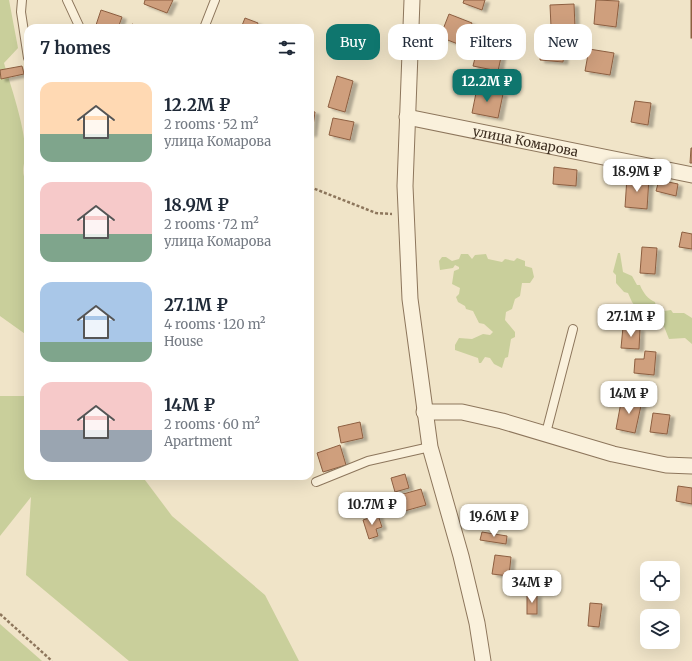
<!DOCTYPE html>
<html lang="en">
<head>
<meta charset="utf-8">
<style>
  :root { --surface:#fff; --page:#f6f6f7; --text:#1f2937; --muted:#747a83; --accent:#0f766e }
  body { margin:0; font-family:Merriweather,serif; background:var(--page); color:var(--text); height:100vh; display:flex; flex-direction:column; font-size:15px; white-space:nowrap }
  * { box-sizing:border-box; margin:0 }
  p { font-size:13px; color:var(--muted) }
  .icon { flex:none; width:22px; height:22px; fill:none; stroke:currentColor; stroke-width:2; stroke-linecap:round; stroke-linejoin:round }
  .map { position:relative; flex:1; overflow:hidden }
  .details { position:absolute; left:24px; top:24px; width:290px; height:456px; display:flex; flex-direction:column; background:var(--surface); border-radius:12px; box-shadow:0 4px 16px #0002 }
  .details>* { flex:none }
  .hud { position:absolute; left:326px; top:24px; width:306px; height:36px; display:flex; gap:8px }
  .fabs { position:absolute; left:640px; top:561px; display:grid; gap:8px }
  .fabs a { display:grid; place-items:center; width:40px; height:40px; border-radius:8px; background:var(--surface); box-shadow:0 4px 16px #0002; font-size:20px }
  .price { position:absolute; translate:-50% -34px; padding:0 9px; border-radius:8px; background:#fff; color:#222; font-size:13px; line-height:26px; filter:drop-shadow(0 1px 2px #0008) }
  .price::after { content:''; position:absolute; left:50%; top:24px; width:12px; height:9px; margin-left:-6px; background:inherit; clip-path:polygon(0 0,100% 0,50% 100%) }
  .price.selected { background:var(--accent); color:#fff }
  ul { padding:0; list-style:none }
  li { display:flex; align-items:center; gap:12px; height:100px; padding:0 16px }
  li span { display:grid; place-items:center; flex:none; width:112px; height:80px; border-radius:12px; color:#555 }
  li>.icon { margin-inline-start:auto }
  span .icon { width:48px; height:48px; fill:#fffc; stroke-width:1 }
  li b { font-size:17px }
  h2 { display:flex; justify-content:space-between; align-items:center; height:48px; padding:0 16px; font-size:17px }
  .tag { padding:0 14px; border-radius:12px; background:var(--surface); box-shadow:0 4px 16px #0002; font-size:14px; line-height:36px }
  .tag.selected { background:var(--accent); color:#fff }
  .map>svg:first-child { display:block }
  .green { fill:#c9cf9b }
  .building { fill:#cf9f7d; stroke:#8d5f41; filter:url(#shadow) }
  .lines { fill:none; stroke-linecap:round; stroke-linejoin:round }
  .service-casing { stroke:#8d765c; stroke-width:10 }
  .minor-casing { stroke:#8d765c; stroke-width:17 }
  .path { stroke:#8d765c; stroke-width:2.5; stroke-dasharray:3 2; stroke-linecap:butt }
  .service { stroke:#faf1dc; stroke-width:8 }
  .minor { stroke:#faf1dc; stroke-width:15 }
  .labels { text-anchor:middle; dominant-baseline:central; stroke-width:3; stroke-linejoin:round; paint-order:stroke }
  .street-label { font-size:13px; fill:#3d2e20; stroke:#f7eed8 }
</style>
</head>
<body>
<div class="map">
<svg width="692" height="661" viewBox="0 0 692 661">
  <defs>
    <filter id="shadow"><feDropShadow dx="4.5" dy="2.5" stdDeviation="1" flood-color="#0004"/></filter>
  </defs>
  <rect width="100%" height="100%" fill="#f0e4c8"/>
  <!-- green -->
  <g class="green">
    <path d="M 0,0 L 9,0 L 18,48 L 4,63 C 11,87 24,124 25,148 C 26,166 19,169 28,187 L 28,336 L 0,316 Z"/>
    <path d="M 618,253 L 620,253 L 623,272 L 632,276 L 637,285 L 640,285 C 643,293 648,299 655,302 L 656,307 L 664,313 L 664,311 L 671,310 L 673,313 L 684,313 L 692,318 L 692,344 L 685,338 L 669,339 L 663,324 C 655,322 649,314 640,313 L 632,302 L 628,293 L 624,292 L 616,283 L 616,275 L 613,272 Z"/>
    <path d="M 461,254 L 468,254 L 472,259 L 475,255 L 486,254 L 488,259 L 502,262 L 505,259 L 514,261 L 517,258 L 525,261 L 525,266 L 532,268 L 534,277 L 530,283 L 522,283 L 520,296 L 515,299 L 512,309 L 506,312 L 505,320 L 515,332 L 515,337 L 511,339 L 508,357 L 505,358 L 502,368 L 494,364 L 490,358 L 485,357 L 481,363 L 479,363 L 478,358 L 455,350 L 455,345 L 459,338 L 472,339 L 483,334 L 490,335 L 493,332 L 484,324 L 479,323 L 473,311 L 466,309 L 465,306 L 458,302 L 456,297 L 459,294 L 460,288 L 452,284 L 454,271 L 459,269 L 459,267 L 455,265 L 453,268 L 440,270 L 439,261 L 442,257 L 446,257 L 452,261 L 459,259 Z"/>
    <path d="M 0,396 L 28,396 L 28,476 L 142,476 L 172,516 L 265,595 L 299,661 L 129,661 L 26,575 L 31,497 L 0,536 Z"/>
    <path d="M 0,624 L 42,661 L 0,661 Z"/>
  </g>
  <!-- building -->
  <g class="building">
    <path d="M 145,0 L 173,0 L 167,13 L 144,4 Z"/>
    <path d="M 464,0 L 485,0 L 482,10 L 463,3 Z"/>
    <path d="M 596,0 L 619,1 L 616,27 L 594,24 Z"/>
    <rect x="691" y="0" width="1" height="38"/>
    <path d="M 574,4 L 575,27 L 551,27 L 550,5 Z"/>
    <path d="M 101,10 L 122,17 L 118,28 L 95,28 Z"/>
    <path d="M 449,14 L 472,23 L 463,46 L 440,37 Z"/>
    <path d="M 245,18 L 258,23 L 256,28 L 241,28 Z"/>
    <path d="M 132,24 L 144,28 L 130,28 Z"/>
    <path d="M 542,36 L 566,39 L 563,62 L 540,60 Z"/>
    <path d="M 479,42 L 503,48 L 498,71 L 473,66 Z"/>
    <path d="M 589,49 L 614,53 L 610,75 L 585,71 Z"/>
    <path d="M 22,66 L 24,74 L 1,79 L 0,70 Z"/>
    <path d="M 337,76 L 353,81 L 345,112 L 328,107 Z"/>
    <path d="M 477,88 L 503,94 L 498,118 L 472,113 Z"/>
    <path d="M 635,101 L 651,103 L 648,125 L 631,122 Z"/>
    <path d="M 310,111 L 315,112 L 312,134 L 310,134 Z"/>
    <path d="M 333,118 L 354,122 L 350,140 L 329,135 Z"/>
    <path d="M 691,148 L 692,148 L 692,163 L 690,163 Z"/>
    <path d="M 554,167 L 577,170 L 576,186 L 553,184 Z"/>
    <path d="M 627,177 L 649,178 L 647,209 L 625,207 Z"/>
    <path d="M 659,180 L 678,184 L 676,196 L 656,191 Z"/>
    <path d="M 682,232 L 692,234 L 692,249 L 679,247 Z"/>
    <path d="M 642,247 L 657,248 L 655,274 L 640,273 Z"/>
    <path d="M 623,327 L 640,329 L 639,349 L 621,348 Z"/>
    <path d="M 645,351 L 656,352 L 654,375 L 634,373 L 635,359 L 644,359 Z"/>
    <path d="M 622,397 L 642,401 L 635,433 L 616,429 Z"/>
    <path d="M 653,413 L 670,415 L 667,434 L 650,432 Z"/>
    <path d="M 360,422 L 363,438 L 341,443 L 338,427 Z"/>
    <path d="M 340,445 L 346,465 L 323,472 L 317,453 Z"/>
    <path d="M 405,474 L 409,488 L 395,492 L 391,478 Z"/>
    <path d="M 678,486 L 692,488 L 692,504 L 676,501 Z"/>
    <path d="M 421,489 L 426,505 L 401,512 L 396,496 Z"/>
    <path d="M 378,515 L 382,527 L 376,529 L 378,536 L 369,539 L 363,520 Z"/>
    <path d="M 482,532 L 507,536 L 506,544 L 480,540 Z"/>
    <path d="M 495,555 L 511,557 L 509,576 L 492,574 Z"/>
    <rect x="527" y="595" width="10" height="19"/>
    <path d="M 590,603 L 602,604 L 599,627 L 588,626 Z"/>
  </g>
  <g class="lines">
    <!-- service casing -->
    <g class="service-casing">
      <g id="service">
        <path d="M 22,0 L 21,12 L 28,58"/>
        <path d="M 67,0 L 80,28"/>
        <path d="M 204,28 L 215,0"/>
        <path d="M 546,433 L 573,329"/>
        <path d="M 316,482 L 368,461 L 430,447"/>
      </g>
    </g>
    <!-- minor casing -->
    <g class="minor-casing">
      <g id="minor">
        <path d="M 412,0 L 405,186 L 410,299 L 430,447 L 461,556 L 477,623 L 483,661"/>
        <path id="s1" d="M 407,117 L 692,175"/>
        <path d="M 424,412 L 462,412 L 502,421 L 613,454 L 666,465 L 692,466"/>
      </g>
    </g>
    <!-- path -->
    <g class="path">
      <path d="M 310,187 L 376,213 L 392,214"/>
      <path d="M 0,614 L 52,661"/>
    </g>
    <!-- service -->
    <use href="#service" class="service"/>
    <!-- minor -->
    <use href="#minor" class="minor"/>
  </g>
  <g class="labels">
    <!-- street labels -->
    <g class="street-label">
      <text stroke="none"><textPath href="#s1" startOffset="121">улица Комарова</textPath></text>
    </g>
  </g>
</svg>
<div class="fabs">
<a><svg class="icon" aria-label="locate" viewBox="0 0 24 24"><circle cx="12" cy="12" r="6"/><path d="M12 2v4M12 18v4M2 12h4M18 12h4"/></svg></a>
<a><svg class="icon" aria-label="layers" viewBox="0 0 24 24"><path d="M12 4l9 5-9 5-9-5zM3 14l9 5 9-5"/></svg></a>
</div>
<b class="price selected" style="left:487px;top:103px">12.2M ₽</b>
<b class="price" style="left:637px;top:193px">18.9M ₽</b>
<b class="price" style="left:631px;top:338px">27.1M ₽</b>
<b class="price" style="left:629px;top:415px">14M ₽</b>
<b class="price" style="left:372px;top:526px">10.7M ₽</b>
<b class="price" style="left:494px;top:538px">19.6M ₽</b>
<b class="price" style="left:532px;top:604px">34M ₽</b>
<div class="hud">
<a class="tag selected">Buy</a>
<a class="tag">Rent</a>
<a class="tag">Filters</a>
<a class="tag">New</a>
</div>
<section class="details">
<h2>7 homes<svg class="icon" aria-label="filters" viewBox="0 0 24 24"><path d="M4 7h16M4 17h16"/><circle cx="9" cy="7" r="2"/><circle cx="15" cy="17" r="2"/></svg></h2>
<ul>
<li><span style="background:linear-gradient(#ffd9b3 65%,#7fa58c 0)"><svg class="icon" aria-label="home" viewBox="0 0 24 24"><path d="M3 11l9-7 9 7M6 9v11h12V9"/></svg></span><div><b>12.2M ₽</b><p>2 rooms · 52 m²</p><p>улица Комарова</p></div></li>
<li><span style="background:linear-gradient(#f6c9c9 65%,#7fa58c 0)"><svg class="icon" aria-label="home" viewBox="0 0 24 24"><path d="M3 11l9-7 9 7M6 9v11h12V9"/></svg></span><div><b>18.9M ₽</b><p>2 rooms · 72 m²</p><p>улица Комарова</p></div></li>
<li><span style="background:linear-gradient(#a9c7e8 75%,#7fa58c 0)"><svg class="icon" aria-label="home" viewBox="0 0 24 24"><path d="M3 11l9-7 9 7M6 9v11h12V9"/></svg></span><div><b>27.1M ₽</b><p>4 rooms · 120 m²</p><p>House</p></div></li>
<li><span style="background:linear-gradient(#f6c9c9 60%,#9aa5b1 0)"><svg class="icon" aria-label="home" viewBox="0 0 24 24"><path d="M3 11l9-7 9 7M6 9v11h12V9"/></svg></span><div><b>14M ₽</b><p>2 rooms · 60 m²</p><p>Apartment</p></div></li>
</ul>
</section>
</div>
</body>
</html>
